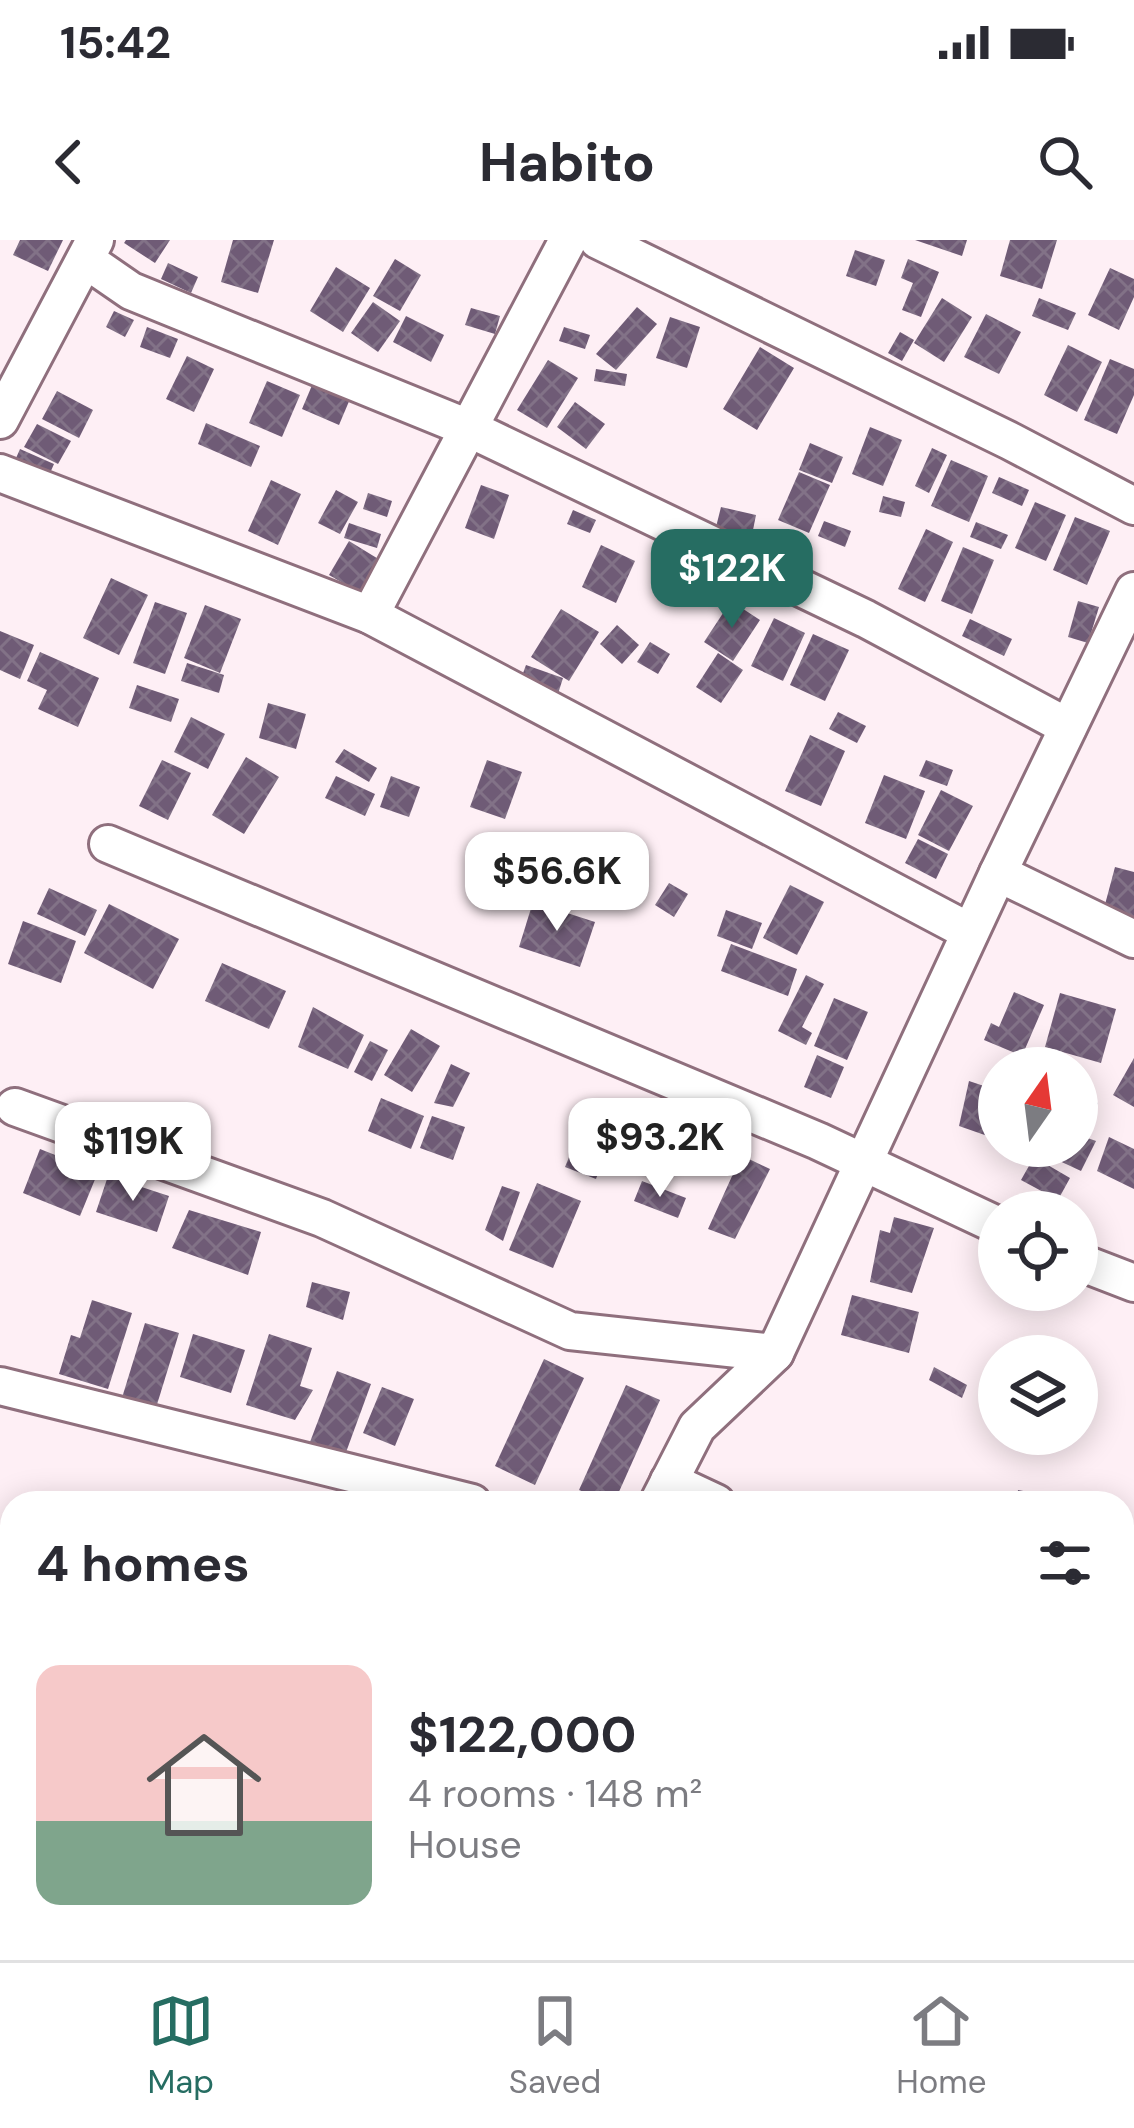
<!DOCTYPE html>
<html lang="en">
<head>
<meta charset="utf-8">
<style>
  :root { --surface:#fff; --page:#f7f7f7; --text:#2b2b33; --muted:#7c7c81; --line:#e1e1e2; --accent:#266d62 }
  body { margin:0; font-family:"DM Sans",sans-serif; background:var(--page); color:var(--text); height:100vh; display:flex; flex-direction:column; font-size:45px; white-space:nowrap }
  * { box-sizing:border-box; margin:0 }
  p { font-size:39px; color:var(--muted) }
  .icon { flex:none; width:66px; height:66px; fill:none; stroke:currentColor; stroke-width:2; stroke-linecap:round; stroke-linejoin:round }
  .map { position:relative; flex:1; overflow:hidden }
  .details { position:absolute; left:0px; top:1251px; width:1134px; height:471px; display:flex; flex-direction:column; background:var(--surface); border-radius:36px 36px 0 0; box-shadow:0 6px 30px #0003 }
  .details>* { flex:none }
  .needle { width:78px; rotate:14deg }
  .tools { position:absolute; left:978px; top:807px; display:grid; gap:24px }
  .tools a { display:grid; place-items:center; width:120px; height:120px; border-radius:50%; background:var(--surface); box-shadow:0 6px 30px #0003; font-size:60px }
  .price { position:absolute; translate:-50% -102px; padding:0 27px; border-radius:24px; background:#fff; color:#222; font-size:39px; line-height:78px; filter:drop-shadow(0 3px 6px #0008) }
  .price::after { content:''; position:absolute; left:50%; top:72px; width:36px; height:27px; margin-left:-18px; background:inherit; clip-path:polygon(0 0,100% 0,50% 100%) }
  .price.current { background:var(--accent); color:#fff }
  ul { padding:0; list-style:none }
  li { display:flex; align-items:center; gap:36px; height:300px; padding:0 36px }
  li+li { border-top:3px solid var(--line) }
  li span { display:grid; place-items:center; flex:none; width:336px; height:240px; border-radius:24px; color:#555 }
  li>.icon { margin-inline-start:auto }
  span .icon { width:144px; height:144px; fill:#fffc; stroke-width:1 }
  li b { font-size:51px }
  h2 { display:flex; justify-content:space-between; align-items:center; height:144px; padding:0 36px; font-size:51px }
  .status { display:flex; justify-content:space-between; align-items:center; height:84px; padding:0 60px; background:var(--surface); direction:ltr }
  .status svg { height:33px; fill:currentColor }
  header { display:flex; justify-content:space-between; align-items:center; height:156px; padding:0 36px; background:var(--surface); font-size:54px; font-weight:700 }
  .menu { display:flex; justify-content:space-around; align-items:center; height:168px; border-top:3px solid var(--line); background:var(--surface); font-size:33px; color:var(--muted) }
  .menu a { display:grid; justify-items:center; gap:6px }
  .menu .current { color:var(--accent) }
  .map>svg:first-child { display:block }
  .building { fill:url(#building-cross-hatch) }
  .lines { fill:none; stroke-linecap:round; stroke-linejoin:round }
  .street-casing { stroke:#8f6f7d; stroke-width:42 }
  .street { stroke:#fff; stroke-width:36 }
</style>
</head>
<body>
<div class="status"><b>15:42</b><svg viewBox="0 0 49 12"><path d="M0 12V9h3v3zM5 12V6h3v6zM10 12V3h3v9zM15 12V0h3v12zM26 1h20v11H26zM47 4h2v5h-2z"/></svg></div>
<header><svg class="icon" aria-label="back" viewBox="0 0 24 24"><path d="M15 5l-7 7 7 7"/></svg>Habito<svg class="icon" aria-label="search" viewBox="0 0 24 24"><circle cx="10" cy="10" r="6"/><path d="M15 15l6 6"/></svg></header>
<div class="map">
<svg width="1134" height="1720" viewBox="0 0 1134 1720">
  <defs>
    <pattern id="building-cross-hatch" width="8" height="8" patternUnits="userSpaceOnUse" patternTransform="scale(3)"><rect width="8" height="8" fill="#6f5b76"/><path d="M0 0l8 8M0 8l8-8" fill="none" stroke="#827287"/></pattern>
  </defs>
  <rect width="100%" height="100%" fill="#feeff5"/>
  <!-- building -->
  <g class="building">
    <path d="M 20,0 L 63,0 L 48,31 L 13,15 Z"/>
    <path d="M 126,0 L 170,0 L 155,23 L 124,3 Z"/>
    <path d="M 233,0 L 274,0 L 258,53 L 221,42 Z"/>
    <path d="M 915,0 L 967,0 L 962,16 Z"/>
    <path d="M 1010,0 L 1057,0 L 1042,49 L 1000,36 Z"/>
    <path d="M 855,10 L 885,20 L 876,46 L 846,36 Z"/>
    <path d="M 395,19 L 421,35 L 400,71 L 373,56 Z"/>
    <path d="M 908,19 L 939,32 L 921,77 L 902,70 L 913,43 L 901,38 Z"/>
    <path d="M 168,23 L 198,37 L 191,53 L 161,39 Z"/>
    <path d="M 336,27 L 370,48 L 343,92 L 310,71 Z"/>
    <path d="M 1110,28 L 1134,39 L 1134,57 L 1119,90 L 1088,75 Z"/>
    <path d="M 942,58 L 972,77 L 944,122 L 914,103 Z"/>
    <path d="M 1039,58 L 1076,73 L 1068,90 L 1032,76 Z"/>
    <path d="M 373,62 L 400,81 L 378,112 L 351,93 Z"/>
    <path d="M 637,67 L 657,84 L 616,130 L 596,114 Z"/>
    <path d="M 471,68 L 500,76 L 495,94 L 465,85 Z"/>
    <path d="M 114,71 L 134,80 L 125,97 L 106,87 Z"/>
    <path d="M 986,74 L 1021,92 L 999,134 L 964,117 Z"/>
    <path d="M 406,76 L 444,95 L 431,122 L 393,102 Z"/>
    <path d="M 670,77 L 700,87 L 687,128 L 656,118 Z"/>
    <path d="M 147,87 L 178,99 L 170,118 L 140,107 Z"/>
    <path d="M 564,87 L 590,95 L 585,109 L 559,101 Z"/>
    <path d="M 900,92 L 914,100 L 902,121 L 888,113 Z"/>
    <path d="M 1068,105 L 1102,122 L 1077,172 L 1044,155 Z"/>
    <path d="M 760,107 L 794,128 L 757,190 L 723,169 Z"/>
    <path d="M 187,116 L 214,129 L 194,172 L 166,159 Z"/>
    <path d="M 1110,119 L 1134,129 L 1134,155 L 1117,194 L 1084,180 Z"/>
    <path d="M 548,120 L 578,138 L 547,188 L 517,170 Z"/>
    <path d="M 596,129 L 627,134 L 625,146 L 594,141 Z"/>
    <path d="M 267,141 L 300,155 L 282,197 L 249,183 Z"/>
    <path d="M 313,143 L 350,159 L 339,185 L 302,169 Z"/>
    <path d="M 57,151 L 93,170 L 79,198 L 42,179 Z"/>
    <path d="M 575,162 L 605,184 L 586,209 L 557,187 Z"/>
    <path d="M 206,183 L 260,206 L 251,227 L 198,204 Z"/>
    <path d="M 37,184 L 71,201 L 58,224 L 24,207 Z"/>
    <path d="M 870,187 L 902,200 L 883,246 L 852,234 Z"/>
    <path d="M 810,203 L 843,217 L 832,243 L 799,230 Z"/>
    <path d="M 932,208 L 947,215 L 929,253 L 915,246 Z"/>
    <path d="M 20,209 L 54,224 L 47,240 L 13,225 Z"/>
    <path d="M 951,220 L 988,236 L 969,282 L 931,266 Z"/>
    <path d="M 799,232 L 830,245 L 809,293 L 778,280 Z"/>
    <path d="M 999,237 L 1029,250 L 1022,266 L 992,253 Z"/>
    <path d="M 271,240 L 301,254 L 278,305 L 248,291 Z"/>
    <path d="M 481,245 L 509,255 L 494,299 L 465,288 Z"/>
    <path d="M 336,250 L 358,262 L 340,294 L 318,283 Z"/>
    <path d="M 368,253 L 392,261 L 387,277 L 363,269 Z"/>
    <path d="M 883,256 L 905,262 L 901,277 L 879,272 Z"/>
    <path d="M 1035,262 L 1066,275 L 1046,321 L 1015,308 Z"/>
    <path d="M 721,267 L 756,275 L 752,295 L 716,287 Z"/>
    <path d="M 573,270 L 596,280 L 590,293 L 567,284 Z"/>
    <path d="M 1075,277 L 1110,291 L 1087,345 L 1053,330 Z"/>
    <path d="M 824,281 L 851,291 L 845,307 L 818,296 Z"/>
    <path d="M 976,282 L 1008,295 L 1001,309 L 970,297 Z"/>
    <path d="M 349,283 L 381,294 L 377,308 L 344,298 Z"/>
    <path d="M 926,289 L 953,302 L 925,362 L 898,349 Z"/>
    <path d="M 349,301 L 380,320 L 360,353 L 329,335 Z"/>
    <path d="M 601,305 L 635,321 L 616,363 L 582,347 Z"/>
    <path d="M 963,307 L 994,320 L 972,374 L 941,361 Z"/>
    <path d="M 111,338 L 148,355 L 119,415 L 83,398 Z"/>
    <path d="M 731,361 L 760,380 L 733,421 L 704,402 Z"/>
    <path d="M 1078,361 L 1099,367 L 1088,403 L 1068,397 Z"/>
    <path d="M 155,362 L 187,373 L 165,434 L 133,423 Z"/>
    <path d="M 205,365 L 241,379 L 220,433 L 184,418 Z"/>
    <path d="M 561,369 L 599,392 L 569,441 L 531,417 Z"/>
    <path d="M 774,378 L 805,393 L 783,441 L 751,426 Z"/>
    <path d="M 970,379 L 1012,399 L 1004,416 L 962,396 Z"/>
    <path d="M 617,385 L 639,405 L 622,424 L 600,404 Z"/>
    <path d="M 0,391 L 34,405 L 20,439 L 0,430 Z"/>
    <path d="M 813,394 L 849,410 L 825,461 L 790,445 Z"/>
    <path d="M 650,402 L 670,414 L 658,434 L 637,422 Z"/>
    <path d="M 40,412 L 99,438 L 78,487 L 38,469 L 47,450 L 27,441 Z"/>
    <path d="M 718,413 L 743,430 L 721,463 L 696,447 Z"/>
    <path d="M 187,423 L 224,435 L 219,453 L 181,441 Z"/>
    <path d="M 526,425 L 563,438 L 557,457 L 519,444 Z"/>
    <path d="M 137,445 L 179,459 L 171,482 L 129,468 Z"/>
    <path d="M 268,463 L 306,474 L 296,509 L 259,498 Z"/>
    <path d="M 838,472 L 866,486 L 857,503 L 829,489 Z"/>
    <path d="M 191,477 L 225,494 L 208,529 L 174,512 Z"/>
    <path d="M 810,495 L 845,511 L 821,566 L 785,551 Z"/>
    <path d="M 344,509 L 377,528 L 369,542 L 335,522 Z"/>
    <path d="M 246,517 L 279,537 L 244,594 L 212,575 Z"/>
    <path d="M 162,520 L 191,533 L 168,580 L 139,566 Z"/>
    <path d="M 487,520 L 522,532 L 505,579 L 470,567 Z"/>
    <path d="M 926,520 L 953,530 L 947,546 L 919,536 Z"/>
    <path d="M 884,535 L 925,551 L 906,599 L 865,583 Z"/>
    <path d="M 336,536 L 375,554 L 365,576 L 325,558 Z"/>
    <path d="M 391,536 L 420,547 L 409,577 L 380,567 Z"/>
    <path d="M 941,550 L 973,566 L 949,611 L 918,595 Z"/>
    <path d="M 918,599 L 948,614 L 936,639 L 905,623 Z"/>
    <path d="M 587,626 L 629,642 L 626,653 L 583,638 Z"/>
    <path d="M 1115,627 L 1134,632 L 1134,688 L 1103,672 Z"/>
    <path d="M 669,643 L 688,654 L 674,677 L 655,665 Z"/>
    <path d="M 790,645 L 824,662 L 797,715 L 763,698 Z"/>
    <path d="M 49,648 L 97,670 L 85,696 L 37,674 Z"/>
    <path d="M 533,662 L 595,682 L 580,727 L 519,707 Z"/>
    <path d="M 109,664 L 179,699 L 153,749 L 84,713 Z"/>
    <path d="M 726,670 L 762,683 L 752,709 L 717,696 Z"/>
    <path d="M 23,681 L 76,701 L 61,743 L 8,724 Z"/>
    <path d="M 731,704 L 797,729 L 788,756 L 721,731 Z"/>
    <path d="M 222,723 L 286,751 L 269,789 L 205,761 Z"/>
    <path d="M 806,735 L 824,744 L 802,787 L 812,793 L 806,805 L 778,791 Z"/>
    <path d="M 1014,752 L 1044,765 L 1022,816 L 984,800 L 991,783 L 999,787 Z"/>
    <path d="M 1060,753 L 1116,769 L 1101,823 L 1045,807 Z"/>
    <path d="M 834,758 L 868,772 L 847,820 L 814,806 Z"/>
    <path d="M 313,767 L 364,795 L 348,829 L 298,807 Z"/>
    <path d="M 411,789 L 440,806 L 412,852 L 384,835 Z"/>
    <path d="M 370,801 L 388,810 L 372,841 L 354,832 Z"/>
    <path d="M 817,815 L 844,827 L 831,858 L 804,847 Z"/>
    <path d="M 1134,818 L 1134,867 L 1113,855 Z"/>
    <path d="M 451,824 L 470,833 L 453,867 L 434,863 Z"/>
    <path d="M 969,841 L 999,851 L 999,900 L 959,886 Z"/>
    <path d="M 1077,855 L 1098,863 L 1082,896 L 1096,901 L 1081,931 L 1036,910 L 1038,906 L 1077,906 Z"/>
    <path d="M 381,858 L 424,876 L 411,909 L 368,891 Z"/>
    <path d="M 432,876 L 465,887 L 453,920 L 420,908 Z"/>
    <path d="M 1109,897 L 1134,909 L 1134,949 L 1097,931 Z"/>
    <path d="M 726,908 L 770,929 L 735,999 L 708,989 L 733,934 L 717,928 Z"/>
    <path d="M 40,909 L 98,932 L 80,976 L 23,953 Z"/>
    <path d="M 572,910 L 603,921 L 596,939 L 565,927 Z"/>
    <path d="M 1034,917 L 1070,938 L 1058,960 L 1021,940 Z"/>
    <path d="M 108,936 L 169,956 L 157,992 L 96,972 Z"/>
    <path d="M 642,941 L 686,958 L 678,978 L 634,961 Z"/>
    <path d="M 537,943 L 581,961 L 553,1028 L 509,1010 Z"/>
    <path d="M 502,946 L 520,952 L 503,1001 L 485,990 Z"/>
    <path d="M 189,970 L 261,992 L 248,1035 L 172,1008 Z"/>
    <path d="M 894,977 L 934,988 L 912,1053 L 870,1042 L 880,990 L 890,993 Z"/>
    <path d="M 312,1042 L 350,1052 L 343,1080 L 306,1067 Z"/>
    <path d="M 852,1055 L 919,1072 L 909,1113 L 841,1095 Z"/>
    <path d="M 92,1060 L 132,1073 L 108,1149 L 59,1134 L 71,1095 L 80,1098 Z"/>
    <path d="M 145,1083 L 179,1093 L 155,1171 L 121,1161 Z"/>
    <path d="M 193,1094 L 245,1110 L 231,1153 L 180,1137 Z"/>
    <path d="M 269,1094 L 312,1108 L 300,1146 L 313,1150 L 295,1180 L 246,1165 Z"/>
    <path d="M 544,1119 L 584,1138 L 535,1245 L 495,1226 Z"/>
    <path d="M 934,1127 L 967,1145 L 962,1158 L 929,1140 Z"/>
    <path d="M 337,1131 L 371,1144 L 345,1215 L 310,1202 Z"/>
    <path d="M 626,1145 L 660,1160 L 614,1263 L 608,1263 L 579,1250 Z"/>
    <path d="M 382,1147 L 414,1159 L 395,1206 L 363,1193 Z"/>
    <path d="M 1018,1250 L 1076,1261 L 1076,1263 L 1016,1263 Z"/>
  </g>
  <g class="lines">
    <!-- street casing -->
    <g class="street-casing">
      <g id="street">
        <path d="M 598,0 L 1010,201 L 1134,266"/>
        <path d="M 86,20 L 131,51 L 468,188 L 866,379 L 1068,487"/>
        <path d="M 0,180 L 95,0"/>
        <path d="M 0,233 L 370,375 L 970,692"/>
        <path d="M 370,375 L 568,0"/>
        <path d="M 108,604 L 818,901 L 999,986"/>
        <path d="M 998,633 L 1134,699"/>
        <path d="M 15,867 L 322,978 L 570,1091 L 775,1113"/>
        <path d="M 1077,1021 L 1134,1043"/>
        <path d="M 0,1146 L 472,1263"/>
        <path d="M 669,1241 L 716,1263"/>
        <path d="M 658,1263 L 697,1187 L 775,1113 L 998,633 L 1134,351"/>
        <path d="M 1122,1345 L 1134,1347"/>
        <path d="M 1122,1467 L 1134,1470"/>
        <path d="M 1071,1710 L 1094,1720"/>
        <path d="M 449,1720 L 454,1710"/>
      </g>
    </g>
    <!-- street -->
    <use href="#street" class="street"/>
  </g>
</svg>
<div class="tools">
<a><svg class="needle" viewBox="-14 -14 28 28"><path d="M0-13l5 13h-10z" fill="#e53935"/><path d="M0 13l5-13h-10z" fill="#7c7c81"/></svg></a>
<a><svg class="icon" aria-label="locate" viewBox="0 0 24 24"><circle cx="12" cy="12" r="6"/><path d="M12 2v4M12 18v4M2 12h4M18 12h4"/></svg></a>
<a><svg class="icon" aria-label="layers" viewBox="0 0 24 24"><path d="M12 4l9 5-9 5-9-5zM3 14l9 5 9-5"/></svg></a>
</div>
<b class="price current" style="left:732px;top:391px">$122K</b>
<b class="price" style="left:557px;top:694px">$56.6K</b>
<b class="price" style="left:660px;top:960px">$93.2K</b>
<b class="price" style="left:133px;top:964px">$119K</b>
<section class="details">
<h2>4 homes<svg class="icon" aria-label="filters" viewBox="0 0 24 24"><path d="M4 7h16M4 17h16"/><circle cx="9" cy="7" r="2"/><circle cx="15" cy="17" r="2"/></svg></h2>
<ul>
<li><span style="background:linear-gradient(#f6c9c9 65%,#7fa58c 0)"><svg class="icon" aria-label="home" viewBox="0 0 24 24"><path d="M3 11l9-7 9 7M6 9v11h12V9"/></svg></span><div><b>$122,000</b><p>4 rooms · 148 m²</p><p>House</p></div></li>
</ul>
</section>
</div>
<nav class="menu">
<a class="current"><svg class="icon" aria-label="map" viewBox="0 0 24 24"><path d="M3 6l6-2 6 2 6-2v14l-6 2-6-2-6 2zM9 4v14M15 6v14"/></svg>Map</a>
<a><svg class="icon" aria-label="saved" viewBox="0 0 24 24"><path d="M7 4h10v16l-5-4-5 4z"/></svg>Saved</a>
<a><svg class="icon" aria-label="home" viewBox="0 0 24 24"><path d="M3 11l9-7 9 7M6 9v11h12V9"/></svg>Home</a>
</nav>
</body>
</html>
